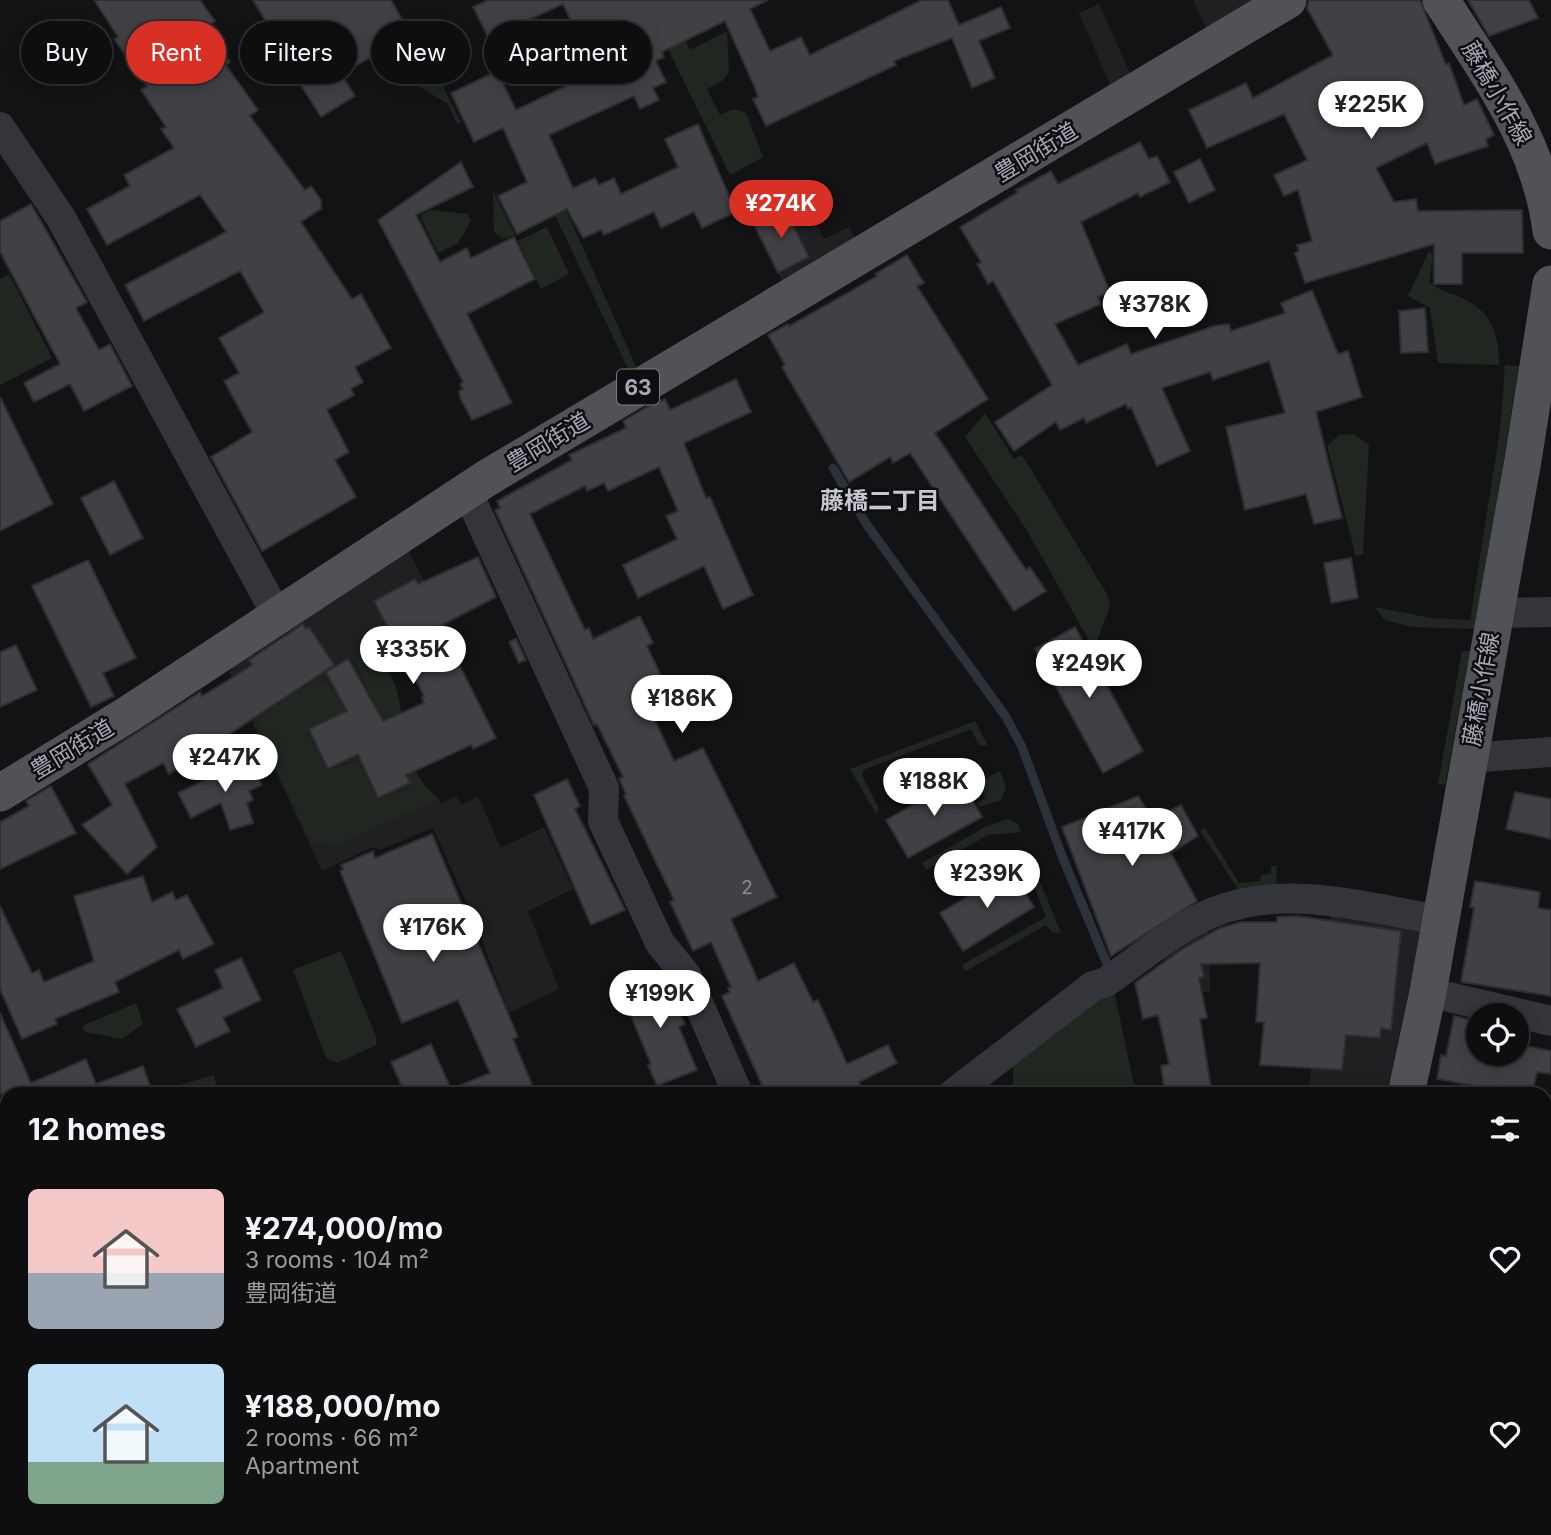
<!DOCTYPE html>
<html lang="en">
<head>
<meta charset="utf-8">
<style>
  :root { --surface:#0e0e10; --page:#1c1c1e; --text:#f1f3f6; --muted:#9b9c9f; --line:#2e2e30; --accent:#d93025 }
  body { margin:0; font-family:Inter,"Noto Sans JP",sans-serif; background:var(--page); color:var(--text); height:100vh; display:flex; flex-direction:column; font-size:26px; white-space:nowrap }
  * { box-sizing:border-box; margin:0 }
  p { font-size:23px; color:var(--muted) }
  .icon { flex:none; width:38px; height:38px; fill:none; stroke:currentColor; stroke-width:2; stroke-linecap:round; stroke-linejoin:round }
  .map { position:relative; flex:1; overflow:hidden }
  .side { position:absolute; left:0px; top:1087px; width:1552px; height:450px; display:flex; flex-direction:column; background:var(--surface); border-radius:21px 21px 0 0; box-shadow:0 4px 18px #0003,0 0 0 2px var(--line) }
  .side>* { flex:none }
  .top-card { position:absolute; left:21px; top:21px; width:700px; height:63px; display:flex; gap:14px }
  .tools { position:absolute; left:1466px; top:1003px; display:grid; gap:14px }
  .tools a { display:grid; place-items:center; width:63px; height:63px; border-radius:50%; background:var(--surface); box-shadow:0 4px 18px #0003,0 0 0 2px var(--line); font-size:35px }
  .price { position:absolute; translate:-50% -60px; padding:0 16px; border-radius:24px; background:#fff; color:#222; font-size:23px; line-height:46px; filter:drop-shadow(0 2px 4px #0008) }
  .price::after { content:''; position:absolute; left:50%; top:42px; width:21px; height:16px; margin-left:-10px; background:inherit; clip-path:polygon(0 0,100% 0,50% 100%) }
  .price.active { background:var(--accent); color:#fff }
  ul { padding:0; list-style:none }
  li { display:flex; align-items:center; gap:21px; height:175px; padding:0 28px }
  li span { display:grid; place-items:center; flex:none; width:196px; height:140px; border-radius:10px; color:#555 }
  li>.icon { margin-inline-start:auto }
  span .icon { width:84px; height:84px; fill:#fffc; stroke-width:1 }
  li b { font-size:30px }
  h2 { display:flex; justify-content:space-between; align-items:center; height:84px; padding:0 28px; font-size:30px }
  .tag { padding:0 24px; border-radius:32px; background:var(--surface); box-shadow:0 4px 18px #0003,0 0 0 2px var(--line); font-size:24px; line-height:63px }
  .tag.active { background:var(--accent); color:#fff }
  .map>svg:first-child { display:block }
  .built { fill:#201f22 }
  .green { fill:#202721 }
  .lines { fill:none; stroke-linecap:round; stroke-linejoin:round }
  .stream { stroke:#2c323a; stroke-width:9 }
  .building { fill:#404045; stroke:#2e2d31; stroke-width:2 }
  .minor { stroke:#34353a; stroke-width:30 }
  .major { stroke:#515158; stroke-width:37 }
  .labels { text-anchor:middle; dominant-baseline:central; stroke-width:5; stroke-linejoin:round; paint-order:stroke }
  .number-label { font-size:19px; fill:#8c8e98 }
  .shield { fill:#0e0e10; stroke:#787a83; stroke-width:2 }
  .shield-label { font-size:21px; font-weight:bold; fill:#a6a8b4 }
  .street-label { font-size:23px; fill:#a6a8b4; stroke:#0e0e10 }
  .neighbourhood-label { font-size:24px; font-weight:bold; fill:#c6c8d1; stroke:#0e0e10 }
</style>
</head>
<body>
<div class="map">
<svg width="1551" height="1535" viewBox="0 0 1551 1535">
  <rect width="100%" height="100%" fill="#131315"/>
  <!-- built -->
  <g class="built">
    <path d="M 1193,0 L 1255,0 L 1207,29 Z"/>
    <path d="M 1099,4 L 1131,76 L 1112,89 L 1079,13 Z"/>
    <path d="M 788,188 L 806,227 L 816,223 L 824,239 L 849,227 L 856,243 L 784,285 L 746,208 Z"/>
    <path d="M 407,548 L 453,637 L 389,671 L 376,648 L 354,661 L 423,806 L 439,799 L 441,803 L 457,796 L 462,804 L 478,797 L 501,848 L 544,827 L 573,889 L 528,911 L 559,989 L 509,1013 L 476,924 L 433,828 L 380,850 L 373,847 L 322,871 L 230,673 L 232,665 Z"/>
    <path d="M 1331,908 L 1424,925 L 1386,1094 L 1308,1094 Z"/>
    <path d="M 1208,921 L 1210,991 L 1173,999 L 1162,951 Z"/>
  </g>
  <!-- green -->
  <g class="green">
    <path d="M 727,31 L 729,72 L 722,81 L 707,89 L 720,115 L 735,109 L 746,113 L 763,157 L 730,175 L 666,45 L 683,37 L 690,50 Z"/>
    <path d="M 431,62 L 461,123 L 457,124 L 448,104 L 420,87 L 416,77 L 421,67 Z"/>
    <path d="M 549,172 L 638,371 L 631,375 L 537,177 Z"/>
    <path d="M 493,190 L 515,235 L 502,239 L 494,232 Z"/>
    <path d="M 431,210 L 467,214 L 471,221 L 458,243 L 438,253 L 420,216 Z"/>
    <path d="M 547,227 L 569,274 L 541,289 L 518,241 Z"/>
    <path d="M 1429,251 L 1433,256 L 1429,282 C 1438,290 1448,292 1459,297 C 1490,309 1500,334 1499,365 L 1438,363 L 1430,308 L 1408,296 Z"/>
    <path d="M 9,274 L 52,358 L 0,385 L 0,279 Z"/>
    <path d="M 1505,365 L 1519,366 L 1476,629 L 1413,627 L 1384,620 L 1375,607 L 1431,618 L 1470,620 L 1500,430 Z"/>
    <path d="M 985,413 L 1014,459 L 1022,455 L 1107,594 L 1110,606 L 1094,649 L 1026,529 L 965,437 Z"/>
    <path d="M 1354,434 L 1369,445 L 1363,554 L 1356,556 L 1327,446 L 1339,435 Z"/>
    <path d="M 376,648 C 384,661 391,674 396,688 C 407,727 403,772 439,799 L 337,844 L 315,842 L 307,835 L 256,727 C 264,707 299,692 317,680 C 334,683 341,704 349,718 L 336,723 L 326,718 L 310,726 L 307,733 L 325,766 L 334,768 L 356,762 L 362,768 L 377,800 L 413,787 L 354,660 Z"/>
    <path d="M 1462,651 L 1470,651 L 1445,785 L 1438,784 Z"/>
    <path d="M 975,721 L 988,746 L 979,745 L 971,729 L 863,770 L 862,775 L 878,807 L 877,815 L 850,769 Z"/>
    <path d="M 1000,771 L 1006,788 L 1001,800 L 980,807 L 977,803 L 986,798 L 977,783 Z"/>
    <path d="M 1008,819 L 1018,824 L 1021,832 L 988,835 L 926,870 L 922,863 L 985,827 Z"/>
    <path d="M 1205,828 L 1239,883 L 1261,881 L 1261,875 L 1271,874 L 1271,866 L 1277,866 L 1276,892 L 1241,894 L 1200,831 Z"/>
    <path d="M 1031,860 L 1061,933 L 1052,932 L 1046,925 L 966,971 L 962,965 L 1046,917 L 1025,863 Z"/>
    <path d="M 341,951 L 377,1039 L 376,1045 L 337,1063 L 326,1058 L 293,970 Z"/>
    <path d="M 1113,986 L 1136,1094 L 1013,1094 L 1013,1063 Z"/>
    <path d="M 136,1003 L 143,1024 L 122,1039 L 85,1032 L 82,1026 Z"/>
    <path d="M 214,1075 L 218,1094 L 179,1094 L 176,1086 Z"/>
    <path d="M 1039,1530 L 1250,1530 L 1249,1535 L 978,1535 Z"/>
  </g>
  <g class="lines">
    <!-- stream -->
    <g class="stream">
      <path d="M 833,468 L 867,525 L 1006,717 L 1022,747 L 1062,856 L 1107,964"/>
      <path d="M 1545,1187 L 1551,1188"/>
      <path d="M 0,1410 L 7,1410"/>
    </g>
  </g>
  <!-- building -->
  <g class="building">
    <path d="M 94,0 L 200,0 L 215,21 L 206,27 L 230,62 L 226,65 L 258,110 L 250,116 L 305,190 L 311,186 L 321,200 L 321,209 L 301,222 L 352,299 L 361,294 L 391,348 L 355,367 L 363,382 L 351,389 L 354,395 L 327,410 L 349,452 L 335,460 L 356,497 L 262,551 L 211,457 L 252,432 L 224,381 L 239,373 L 219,338 L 264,312 L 240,271 L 144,321 L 125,285 L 226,232 L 200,195 L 107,245 L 87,209 L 130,186 L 124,175 L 174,148 L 161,129 L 166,127 L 141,90 L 147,86 L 114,39 L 118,37 Z"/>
    <path d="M 253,0 L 391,0 L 407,28 L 407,37 L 341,74 L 355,96 L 321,117 L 290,68 L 292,66 Z"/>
    <path d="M 488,0 L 768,0 L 750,9 L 770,51 L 801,37 L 810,55 L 922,0 L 948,0 L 959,25 L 1001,7 L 1010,28 L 979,41 L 995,78 L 972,88 L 952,38 L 894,61 L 896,65 L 766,126 L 753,99 L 758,97 L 755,88 L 725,21 L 662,52 L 664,57 L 656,61 L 666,82 L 653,88 L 659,100 L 640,109 L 634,96 L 549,135 L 573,188 L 595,178 L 599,185 L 614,178 L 621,194 L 678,167 L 665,139 L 698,124 L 736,212 L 702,228 L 694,212 L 661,228 L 654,212 L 604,235 L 601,230 L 583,238 L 567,209 L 517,234 L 498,196 L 527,182 L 503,128 L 474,142 L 451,93 L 497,71 L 516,110 L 593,73 L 593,67 L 563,4 L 524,22 L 526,26 L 491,43 L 473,7 Z"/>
    <path d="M 1309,0 L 1420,0 L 1446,65 L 1449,63 L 1464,105 L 1477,99 L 1494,135 L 1486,139 L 1488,146 L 1435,164 L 1427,143 L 1376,168 L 1394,202 L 1416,199 L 1418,211 L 1522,210 L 1523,253 L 1462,253 L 1462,284 L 1434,284 L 1434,244 L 1305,283 L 1295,253 L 1299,251 L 1297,245 L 1312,241 L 1298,190 L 1284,196 L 1274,175 L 1307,160 L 1284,114 L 1207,148 L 1189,110 L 1246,83 L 1253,98 L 1333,55 L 1307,8 Z"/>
    <path d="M 1468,0 L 1529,0 L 1538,18 L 1489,36 Z"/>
    <path d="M 1140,142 L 1149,159 L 1157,156 L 1170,182 L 1140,197 L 1138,193 L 1081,222 L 1110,292 L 1098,297 L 1101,304 L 1055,324 L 1078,365 L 1127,344 L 1131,354 L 1214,326 L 1229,324 L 1231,331 L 1285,313 L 1281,303 L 1312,290 L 1338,354 L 1348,351 L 1362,397 L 1316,412 L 1342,518 L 1314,524 L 1306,494 L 1245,510 L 1226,427 L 1285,413 L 1269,361 L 1213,380 L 1210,372 L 1162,388 L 1190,451 L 1157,466 L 1131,407 L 1128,409 L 1126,404 L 1086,423 L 1084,418 L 1060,430 L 1056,422 L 1014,451 L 995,422 L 1052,385 L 993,281 L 988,284 L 977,264 L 981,262 L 960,227 L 1018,192 L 1016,190 L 1051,171 L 1058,184 Z"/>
    <path d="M 1200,159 L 1215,190 L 1189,203 L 1174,172 Z"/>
    <path d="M 461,162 L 473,187 L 416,215 L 440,262 L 467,248 L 471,258 L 514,237 L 535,279 L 467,314 L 512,403 L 472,420 L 460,398 L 459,391 L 463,389 L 460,384 L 463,382 L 378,220 Z"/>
    <path d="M 31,204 L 87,302 L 76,308 L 99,350 L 110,344 L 132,386 L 84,411 L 70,384 L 34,402 L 24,383 L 60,364 L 0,252 L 0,221 Z"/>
    <path d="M 784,207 L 809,257 L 778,273 L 753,223 Z"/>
    <path d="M 907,255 L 924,283 L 917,286 L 988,399 L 935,433 L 1026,570 L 1030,567 L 1046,591 L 1014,611 L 910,453 L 893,463 L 890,457 L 849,482 L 782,367 L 785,365 L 768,335 L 788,324 L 789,326 L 877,276 L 875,274 Z"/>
    <path d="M 1425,308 L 1428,352 L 1401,353 L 1399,311 Z"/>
    <path d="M 736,379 L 751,412 L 684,443 L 706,498 L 710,497 L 753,595 L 723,609 L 704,566 L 638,598 L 623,565 L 677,539 L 666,516 L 678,511 L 659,467 L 608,491 L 604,483 L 587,491 L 585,486 L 530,514 L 585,630 L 589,628 L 593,639 L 640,616 L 653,643 L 647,646 L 667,689 L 645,699 L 674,761 L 703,748 L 777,897 L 731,919 L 758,981 L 794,963 L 813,1002 L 818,1000 L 847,1064 L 888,1045 L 897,1063 L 859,1082 L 865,1094 L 766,1094 L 722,996 L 730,992 L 728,988 L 731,987 L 711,942 L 693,951 L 670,902 L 674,900 L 624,796 L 626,794 L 619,779 L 623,777 L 597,724 L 594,725 L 495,510 L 500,508 L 497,501 L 572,460 L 569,455 L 626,428 L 623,421 L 645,408 L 665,399 L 670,410 Z"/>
    <path d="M 0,397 L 53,504 L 0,531 Z"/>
    <path d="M 114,481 L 143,538 L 110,555 L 81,498 Z"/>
    <path d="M 478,557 L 496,597 L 440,626 L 496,738 L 473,749 L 471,745 L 406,775 L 410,783 L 378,798 L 358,754 L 328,769 L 309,729 L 347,711 L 326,672 L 348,659 L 383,721 L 424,703 L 422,697 L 424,696 L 374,601 L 415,579 L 418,584 Z"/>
    <path d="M 1351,558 L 1358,598 L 1331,603 L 1324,563 Z"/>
    <path d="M 88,560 L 136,658 L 103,673 L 114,696 L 91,707 L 32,586 Z"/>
    <path d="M 303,624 L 306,629 L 309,627 L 334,665 L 169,774 L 163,763 L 125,784 L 157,847 L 127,874 L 82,825 L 112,805 L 88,764 L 200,692 L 202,696 L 230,679 L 252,665 L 249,660 Z"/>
    <path d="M 1075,627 L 1143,751 L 1103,773 L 1035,649 Z"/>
    <path d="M 516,639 L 526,660 L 519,663 L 509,642 Z"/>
    <path d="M 16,645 L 37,690 L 0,707 L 0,652 Z"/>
    <path d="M 249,758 L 262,785 L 249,791 L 253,800 L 247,803 L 253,823 L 230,830 L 221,803 L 191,818 L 178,793 Z"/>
    <path d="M 960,778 L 982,817 L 908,858 L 886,820 Z"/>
    <path d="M 567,779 L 580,806 L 575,809 L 625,910 L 591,925 L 534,795 Z"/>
    <path d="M 51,786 L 76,833 L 0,869 L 0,822 L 29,806 L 26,801 Z"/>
    <path d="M 1515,792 L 1551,799 L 1551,839 L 1506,829 Z"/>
    <path d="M 1138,796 L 1153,819 L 1181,805 L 1198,836 L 1171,853 L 1197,901 L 1111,956 L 1062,827 Z"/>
    <path d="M 432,834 L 518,1037 L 513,1039 L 536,1094 L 405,1094 L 391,1062 L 431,1044 L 451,1089 L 490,1073 L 458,1000 L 402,1023 L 340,871 L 343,869 L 341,865 L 373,851 L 375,858 Z"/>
    <path d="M 1011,870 L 1034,907 L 963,951 L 940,913 Z"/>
    <path d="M 143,876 L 152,902 L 172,892 L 176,900 L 187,895 L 214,944 L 183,959 L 179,950 L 115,982 L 119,992 L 55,1019 L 57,1024 L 22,1039 L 0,989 L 0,906 L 32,973 L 39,970 L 44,982 L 94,961 L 74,896 Z"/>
    <path d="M 1475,881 L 1540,892 L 1538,908 L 1551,910 L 1551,996 L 1461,982 L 1474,908 L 1470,907 Z"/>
    <path d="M 1297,916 L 1401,931 L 1391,1030 L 1381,1028 L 1380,1038 L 1346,1035 L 1342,1070 L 1260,1065 L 1264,1022 L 1256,1022 L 1260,963 L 1201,964 L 1204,977 L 1199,978 L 1207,1018 L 1200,1019 L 1212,1094 L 1165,1094 L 1161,1066 L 1169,1064 L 1158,1015 L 1143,1019 L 1135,983 L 1181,950 L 1220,928 L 1241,922 L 1277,922 L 1277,917 Z"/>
    <path d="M 241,958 L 261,1000 L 223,1018 L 230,1031 L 196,1047 L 177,1009 L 223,988 L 215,970 Z"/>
    <path d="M 663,975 L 685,1024 L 679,1027 L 697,1070 L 657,1086 L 648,1065 L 651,1064 L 621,992 Z"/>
    <path d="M 0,1013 L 31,1083 L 86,1059 L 96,1084 L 143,1066 L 153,1094 L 0,1094 Z"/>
    <path d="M 1454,1016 L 1479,1022 L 1479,1054 L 1517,1054 L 1517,1044 L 1551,1051 L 1551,1074 L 1537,1072 L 1532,1094 L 1484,1094 L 1486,1088 L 1437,1079 L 1441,1055 L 1446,1056 Z"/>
  </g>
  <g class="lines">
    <!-- minor -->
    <g class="minor">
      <path d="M 0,127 L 61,218 L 278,617"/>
      <path d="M 467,491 L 604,788 L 603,821 L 660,943 L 686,975 L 738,1094"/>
      <path d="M 1495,613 L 1551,612"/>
      <path d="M 1469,758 L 1551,752"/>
      <path d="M 1428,992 L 1551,1021"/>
      <path d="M 953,1094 L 1093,986 L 1106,982 C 1141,958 1175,928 1214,912 C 1285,883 1368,908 1440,920"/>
      <path d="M 1545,1312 L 1551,1317"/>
      <path d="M 662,1535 L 664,1530"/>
      <path d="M 715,1535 L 719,1530"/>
    </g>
    <!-- major -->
    <g class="major">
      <path d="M 1441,0 C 1488,74 1540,142 1551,231"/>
      <path d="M 0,793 L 130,713 L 487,478 L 1288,0"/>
      <path d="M 1406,1094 L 1428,992 L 1523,460 L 1551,284"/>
      <path d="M 1269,1535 L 1271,1530"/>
    </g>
  </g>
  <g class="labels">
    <!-- number labels -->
    <g class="number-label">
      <text x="747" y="887">2</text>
    </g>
    <!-- shield labels -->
    <rect class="shield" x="617" y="369.5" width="42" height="35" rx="5"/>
    <g class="shield-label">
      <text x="638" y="387">63</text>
    </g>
    <!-- street labels -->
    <g class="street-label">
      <text transform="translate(1497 93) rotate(60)">藤橋小作線</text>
      <text transform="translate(1036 152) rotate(-31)">豊岡街道</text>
      <text transform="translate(548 442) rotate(-31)">豊岡街道</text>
      <text transform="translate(1481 689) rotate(-80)">藤橋小作線</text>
      <text transform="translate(72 749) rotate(-31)">豊岡街道</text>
    </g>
    <!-- neighbourhood labels -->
    <g class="neighbourhood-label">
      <text x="880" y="500">藤橋二丁目</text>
    </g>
  </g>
</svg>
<div class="tools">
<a><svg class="icon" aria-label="locate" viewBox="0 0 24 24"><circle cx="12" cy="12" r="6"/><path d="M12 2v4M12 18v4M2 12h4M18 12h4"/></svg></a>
</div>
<b class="price" style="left:1371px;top:141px">¥225K</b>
<b class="price active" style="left:781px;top:240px">¥274K</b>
<b class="price" style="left:1155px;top:341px">¥378K</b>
<b class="price" style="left:413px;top:686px">¥335K</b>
<b class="price" style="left:1089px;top:700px">¥249K</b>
<b class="price" style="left:682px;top:735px">¥186K</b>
<b class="price" style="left:225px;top:794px">¥247K</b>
<b class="price" style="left:934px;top:818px">¥188K</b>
<b class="price" style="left:1132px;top:868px">¥417K</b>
<b class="price" style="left:987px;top:910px">¥239K</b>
<b class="price" style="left:433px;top:964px">¥176K</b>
<b class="price" style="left:660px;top:1030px">¥199K</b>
<div class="top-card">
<a class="tag">Buy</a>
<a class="tag active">Rent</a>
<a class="tag">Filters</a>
<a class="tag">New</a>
<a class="tag">Apartment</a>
</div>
<section class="side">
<h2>12 homes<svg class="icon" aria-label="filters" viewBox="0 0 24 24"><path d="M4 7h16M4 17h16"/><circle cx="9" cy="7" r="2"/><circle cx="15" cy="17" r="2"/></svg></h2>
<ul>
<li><span style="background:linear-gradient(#f6c9c9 60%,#9aa5b1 0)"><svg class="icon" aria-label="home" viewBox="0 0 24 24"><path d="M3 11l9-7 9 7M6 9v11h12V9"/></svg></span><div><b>¥274,000/mo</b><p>3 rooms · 104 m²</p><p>豊岡街道</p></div><svg class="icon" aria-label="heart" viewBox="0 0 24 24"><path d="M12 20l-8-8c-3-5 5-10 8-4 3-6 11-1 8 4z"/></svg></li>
<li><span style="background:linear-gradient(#bfe0f5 70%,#7fa58c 0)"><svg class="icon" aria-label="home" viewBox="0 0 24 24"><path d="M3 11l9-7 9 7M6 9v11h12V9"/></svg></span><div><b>¥188,000/mo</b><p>2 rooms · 66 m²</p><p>Apartment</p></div><svg class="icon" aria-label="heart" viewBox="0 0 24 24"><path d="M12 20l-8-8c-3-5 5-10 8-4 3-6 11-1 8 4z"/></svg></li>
</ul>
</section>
</div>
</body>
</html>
